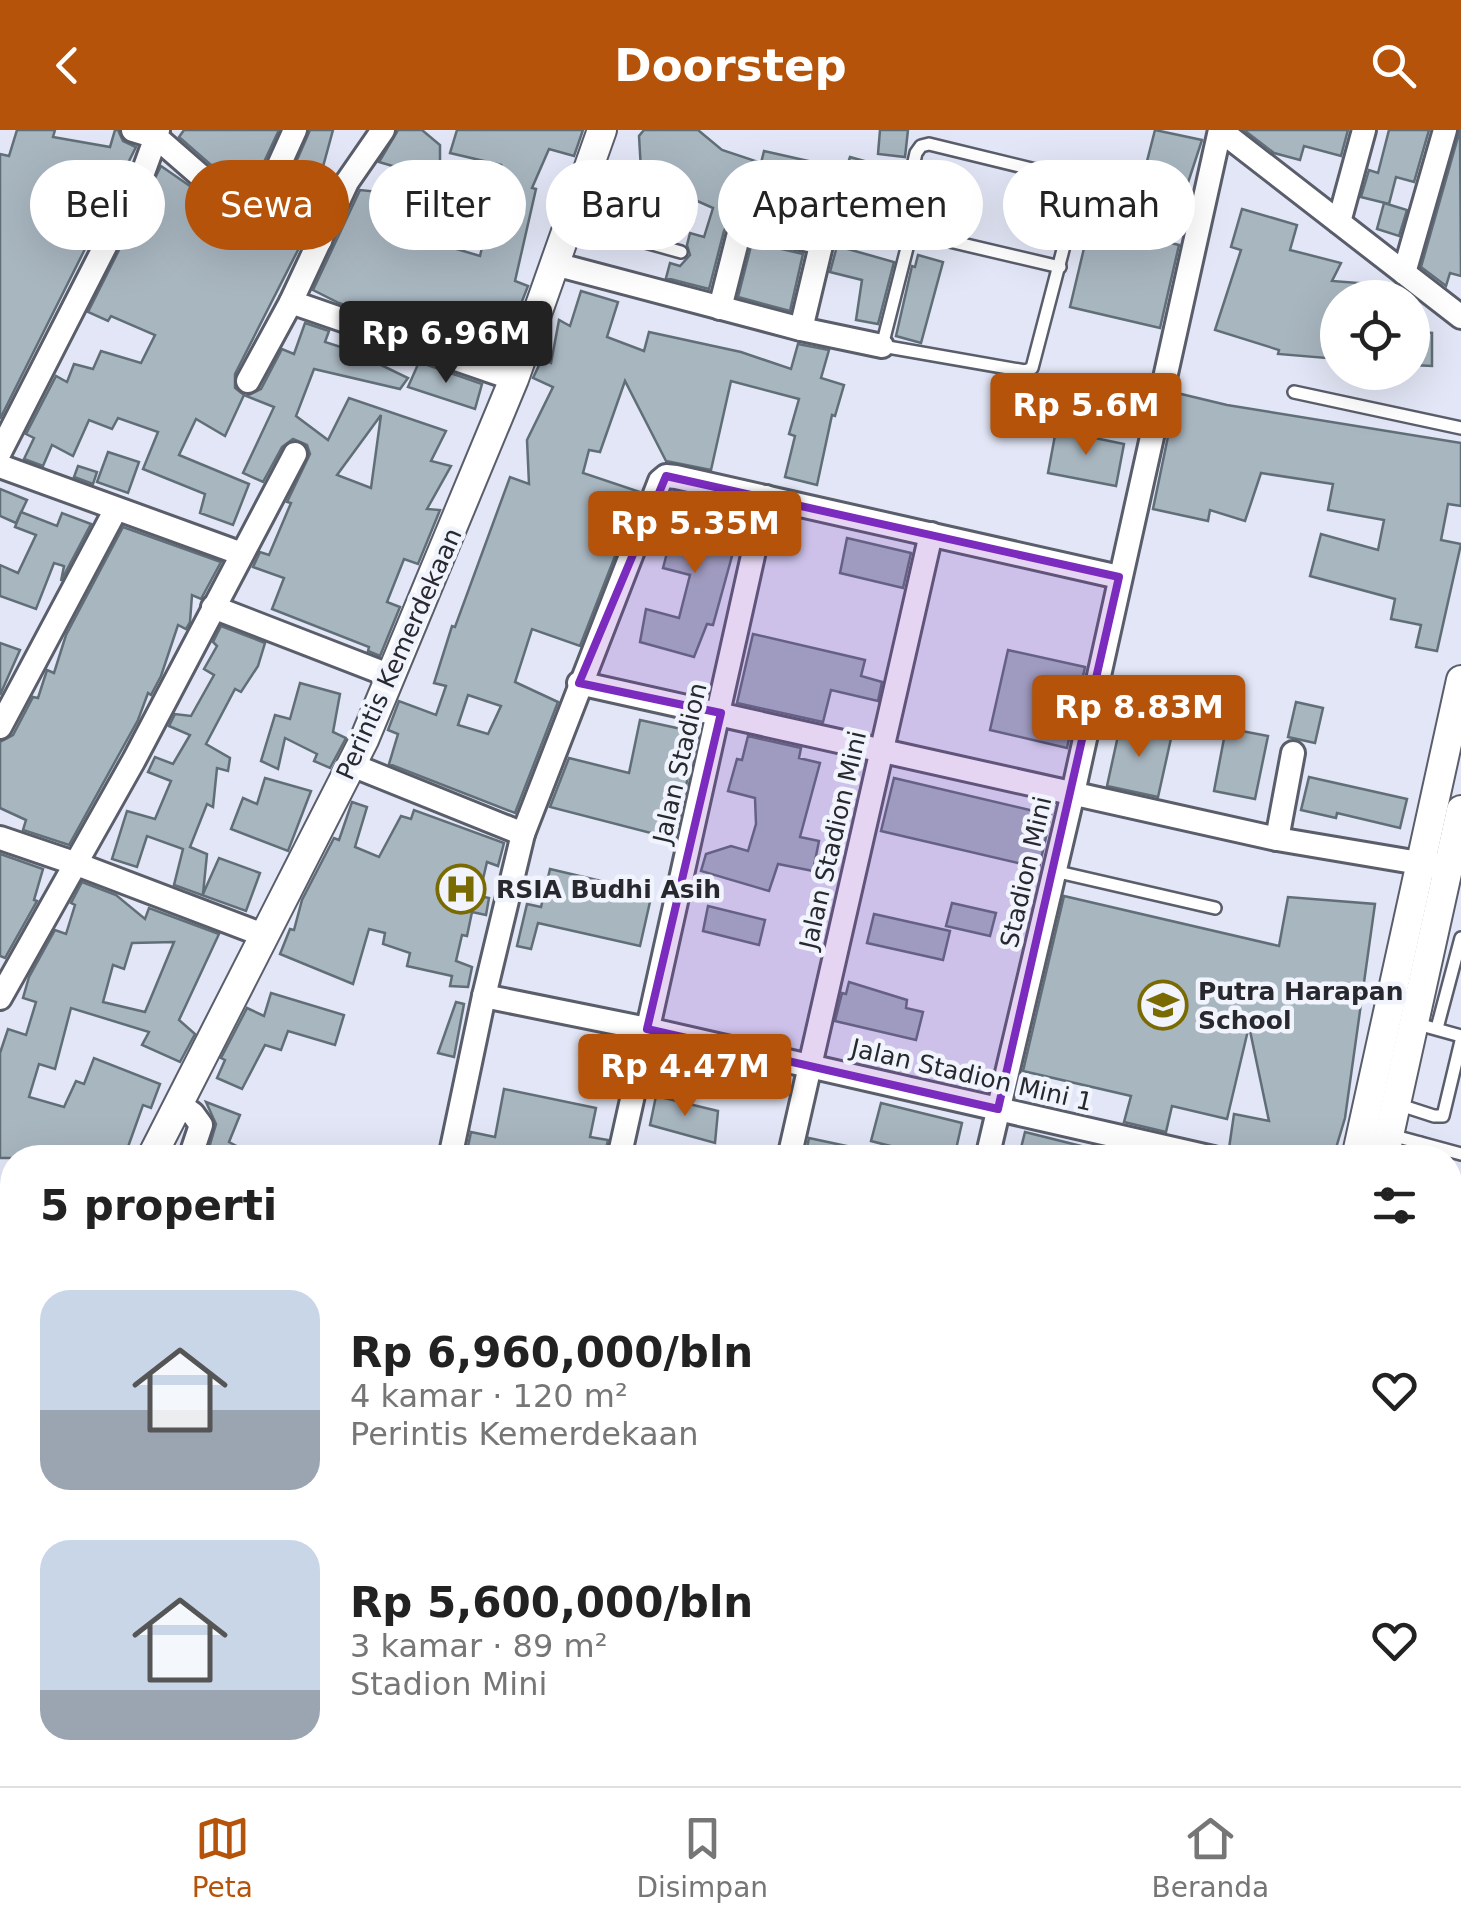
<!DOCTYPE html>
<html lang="id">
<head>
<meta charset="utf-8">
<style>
  :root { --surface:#fff; --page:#f6f6f6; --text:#222; --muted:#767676; --line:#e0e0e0; --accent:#b45309 }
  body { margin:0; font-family:"DejaVu Sans",sans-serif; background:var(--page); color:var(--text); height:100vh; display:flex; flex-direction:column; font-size:38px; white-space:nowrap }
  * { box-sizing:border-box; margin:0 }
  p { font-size:32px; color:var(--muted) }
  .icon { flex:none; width:55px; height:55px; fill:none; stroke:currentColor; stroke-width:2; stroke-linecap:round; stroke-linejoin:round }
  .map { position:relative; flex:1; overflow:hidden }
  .details { position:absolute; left:0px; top:1015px; width:1462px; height:642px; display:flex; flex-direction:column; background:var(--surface); border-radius:40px 40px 0 0; box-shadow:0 10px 40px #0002 }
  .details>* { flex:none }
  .top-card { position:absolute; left:30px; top:30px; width:1402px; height:90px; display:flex; gap:20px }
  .fabs { position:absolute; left:1320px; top:150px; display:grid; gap:20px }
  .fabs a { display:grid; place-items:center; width:110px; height:110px; border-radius:50%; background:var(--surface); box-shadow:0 10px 40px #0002; font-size:50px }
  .price { position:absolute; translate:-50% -85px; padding:0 22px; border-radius:10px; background:var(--accent); color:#fff; font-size:32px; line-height:65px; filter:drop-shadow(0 2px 5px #0008) }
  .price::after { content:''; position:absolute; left:50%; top:60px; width:30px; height:22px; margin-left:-15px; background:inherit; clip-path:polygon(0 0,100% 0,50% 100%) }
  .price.current { background:#222; color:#fff }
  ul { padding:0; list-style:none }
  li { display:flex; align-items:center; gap:30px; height:250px; padding:0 40px }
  li span { display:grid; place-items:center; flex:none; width:280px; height:200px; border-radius:30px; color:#555 }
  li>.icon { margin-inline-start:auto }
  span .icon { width:120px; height:120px; fill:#fffc; stroke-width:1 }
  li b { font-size:42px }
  h2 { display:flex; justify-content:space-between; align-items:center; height:120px; padding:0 40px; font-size:42px }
  .chip { padding:0 35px; border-radius:45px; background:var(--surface); box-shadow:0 10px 40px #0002; font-size:35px; line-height:90px }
  .chip.current { background:var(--accent); color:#fff }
  header { display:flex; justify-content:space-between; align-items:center; height:130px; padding:0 40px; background:var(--accent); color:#fff; font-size:45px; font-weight:700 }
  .dock { display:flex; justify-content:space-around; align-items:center; height:140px; border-top:2px solid var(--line); background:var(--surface); font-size:28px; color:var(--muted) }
  .dock a { display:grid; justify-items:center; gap:5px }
  .dock .current { color:var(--accent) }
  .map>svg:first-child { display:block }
  .building { fill:#a8b6c0; stroke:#606e77; stroke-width:2.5; fill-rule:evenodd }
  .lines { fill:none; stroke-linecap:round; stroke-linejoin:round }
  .service-casing { stroke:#5a5e6b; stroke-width:16 }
  .minor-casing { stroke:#5a5e6b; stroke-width:28 }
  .tertiary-casing { stroke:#5a5e6b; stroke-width:32 }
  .service { stroke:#fff; stroke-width:11 }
  .minor { stroke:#fff; stroke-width:22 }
  .tertiary { stroke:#fff; stroke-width:28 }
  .marked { fill:#7b2cbf; fill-opacity:0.2; stroke:#7b2cbf; stroke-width:8; stroke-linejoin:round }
  .labels { text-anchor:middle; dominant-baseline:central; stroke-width:9; stroke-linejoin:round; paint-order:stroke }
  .street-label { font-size:25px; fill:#27292e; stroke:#f1f4fd }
  .poi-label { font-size:25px; font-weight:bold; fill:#27292e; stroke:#f1f4fd; text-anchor:start }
</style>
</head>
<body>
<header><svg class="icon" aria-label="back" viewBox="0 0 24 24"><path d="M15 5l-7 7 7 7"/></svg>Doorstep<svg class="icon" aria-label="search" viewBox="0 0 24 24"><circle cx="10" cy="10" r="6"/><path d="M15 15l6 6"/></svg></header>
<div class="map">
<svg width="1461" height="1656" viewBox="0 0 1461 1656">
  <rect width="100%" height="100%" fill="#e2e6f6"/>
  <!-- building -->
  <g class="building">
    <path d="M 17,0 L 55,0 L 53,7 L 110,17 L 115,0 L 118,0 L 123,11 L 136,17 L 0,289 L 0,24 L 9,26 Z"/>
    <path d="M 184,0 L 279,0 L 250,62 L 219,42 L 179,7 Z"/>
    <path d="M 310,0 L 333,0 L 321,44 L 332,48 L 312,91 L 277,76 Z"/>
    <path d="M 398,0 L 422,0 L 440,15 L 440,77 L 461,79 L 443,115 L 480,126 L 501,35 L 450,23 L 457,0 L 583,0 L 574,26 L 549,19 L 532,58 L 536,59 L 515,151 L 528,156 L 519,179 L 501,173 L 488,208 L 508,213 L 502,229 L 339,173 L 313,160 L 360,60 L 379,62 L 396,37 L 379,32 Z"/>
    <path d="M 644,0 L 698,0 L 722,20 L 761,33 L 764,21 L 826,35 L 810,95 L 740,81 L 731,88 L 724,101 L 709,159 L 666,148 L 670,133 L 680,136 L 690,125 L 687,115 L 690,103 L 704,107 L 713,78 L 659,54 L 641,40 L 639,6 Z"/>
    <path d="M 880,0 L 908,0 L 905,27 L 878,24 Z"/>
    <path d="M 1155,0 L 1202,10 L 1183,68 L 1189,69 L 1186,83 L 1137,70 Z"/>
    <path d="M 1244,0 L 1348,0 L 1341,26 L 1304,16 L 1300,30 L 1274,23 Z"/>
    <path d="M 1389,0 L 1429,0 L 1414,52 L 1396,47 L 1389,74 L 1361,67 L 1369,40 L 1378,43 Z"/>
    <path d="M 1460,0 L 1461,146 L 1450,143 L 1446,156 L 1421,137 Z"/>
    <path d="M 850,27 L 872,33 L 863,65 L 849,61 L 853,46 L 848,33 Z"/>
    <path d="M 161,36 L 249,97 L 299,118 L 235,244 L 235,258 L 244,265 L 225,306 L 196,289 L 179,325 L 249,354 L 233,395 L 200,383 L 205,364 L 143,339 L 158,302 L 118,288 L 112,299 L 89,290 L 73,326 L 52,315 L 43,336 L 24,329 L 34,308 L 26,304 L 56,246 L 67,252 L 74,234 L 93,239 L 101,221 L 141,233 L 155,205 L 111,186 L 108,191 L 88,182 Z"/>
    <path d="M 1384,73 L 1407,80 L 1399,106 L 1377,99 Z"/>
    <path d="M 1242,79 L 1297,95 L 1290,120 L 1341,133 L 1332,151 L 1396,156 L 1399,168 L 1338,168 L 1338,229 L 1278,224 L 1279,220 L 1215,200 L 1241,120 L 1231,117 Z"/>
    <path d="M 1090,93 L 1179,115 L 1160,198 L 1070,177 Z"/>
    <path d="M 752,112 L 803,124 L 790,181 L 738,167 Z"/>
    <path d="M 837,116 L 894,132 L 878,194 L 856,190 L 862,150 L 830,142 Z"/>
    <path d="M 918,125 L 943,132 L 921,213 L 896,206 L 912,136 L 915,137 Z"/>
    <path d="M 581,161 L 618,172 L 607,207 L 644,221 L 649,202 L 741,222 L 791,239 L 798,214 L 829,220 L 821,248 L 844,255 L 835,286 L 832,285 L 817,355 L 785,347 L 795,306 L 789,304 L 799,269 L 731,251 L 711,340 L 666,331 L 625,251 L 600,322 L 589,320 L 583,343 L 640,362 L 580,516 L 532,499 L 515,552 L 558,572 L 515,683 L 389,634 L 398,604 L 388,600 L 399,571 L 436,585 L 446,556 L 434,553 L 452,496 L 455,497 L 510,347 L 529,354 L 527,310 L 553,257 L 533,248 L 542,229 L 551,233 L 559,190 L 570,196 ZM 468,565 L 501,576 L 488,604 L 458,595 Z"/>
    <path d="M 305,193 L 329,201 L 325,212 L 350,220 L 408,248 L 400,259 L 314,239 L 296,286 L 328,310 L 349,268 L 446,301 L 431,331 L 451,336 L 427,379 L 440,380 L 418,434 L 404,429 L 387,472 L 400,477 L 380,526 L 368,521 L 369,517 L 272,479 L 284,448 L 253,437 L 260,422 L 269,425 L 291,373 L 287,372 L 310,324 L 307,315 L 293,309 L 282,317 L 263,352 L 243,343 L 274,277 L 246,266 L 261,259 L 282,219 L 294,224 ZM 381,285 L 371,358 L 337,345 Z"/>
    <path d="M 1412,201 L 1432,203 L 1432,236 L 1412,235 Z"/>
    <path d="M 419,232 L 482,254 L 475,279 L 408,257 Z"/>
    <path d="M 1177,263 L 1227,275 L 1461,313 L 1461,376 L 1448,374 L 1441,410 L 1461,414 L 1437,521 L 1416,517 L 1421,495 L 1391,489 L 1395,469 L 1310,446 L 1321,404 L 1378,420 L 1384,390 L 1328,380 L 1333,354 L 1261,343 L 1245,391 L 1210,380 L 1208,391 L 1153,379 Z"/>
    <path d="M 1056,300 L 1124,314 L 1116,356 L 1048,343 Z"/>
    <path d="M 108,322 L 139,332 L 128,363 L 97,352 Z"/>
    <path d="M 78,336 L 97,342 L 93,354 L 74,347 Z"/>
    <path d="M 0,359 L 27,370 L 16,393 L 0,386 Z"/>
    <path d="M 681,370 L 743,386 L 713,495 L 707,494 L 694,527 L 640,512 L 646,479 L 679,488 L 690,445 L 663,438 Z"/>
    <path d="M 21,382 L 57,396 L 62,383 L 91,394 L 61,451 L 64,436 L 54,433 L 36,479 L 0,466 L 0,435 L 18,443 L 36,405 L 15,397 Z"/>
    <path d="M 123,397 L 221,432 L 201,469 L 192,465 L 190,492 L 186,499 L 178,495 L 161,546 L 151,565 L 148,563 L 138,590 L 69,715 L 23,700 L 26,690 L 0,678 L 0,612 L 13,605 L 33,567 L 38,568 L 47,540 L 54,543 L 66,505 Z"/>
    <path d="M 847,408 L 911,423 L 903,458 L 840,443 Z"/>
    <path d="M 221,496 L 265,513 L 258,536 L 241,562 L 235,559 L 206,614 L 230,628 L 228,641 L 217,638 L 213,677 L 207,674 L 190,717 L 207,724 L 203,764 L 219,728 L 260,743 L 246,781 L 174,755 L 183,719 L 147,706 L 137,737 L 112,729 L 127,681 L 155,689 L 171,651 L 148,642 L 155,627 L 173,634 L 190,605 L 169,596 L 175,584 L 191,586 L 214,545 L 204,539 L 217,516 L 213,512 Z"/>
    <path d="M 753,504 L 865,530 L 861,546 L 882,552 L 878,571 L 831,560 L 823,592 L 737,573 Z"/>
    <path d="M 0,513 L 20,520 L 0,565 Z"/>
    <path d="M 1008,520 L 1085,537 L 1067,618 L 990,600 Z"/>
    <path d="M 300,553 L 340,564 L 333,602 L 346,608 L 330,638 L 314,631 L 317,624 L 285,608 L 278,639 L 261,631 L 275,585 L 290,589 Z"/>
    <path d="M 1296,572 L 1323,578 L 1315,613 L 1288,607 Z"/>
    <path d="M 640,590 L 686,600 L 678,636 L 690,638 L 674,709 L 550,677 L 569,628 L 629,643 Z"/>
    <path d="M 1121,592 L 1172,604 L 1158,667 L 1107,656 Z"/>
    <path d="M 1226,598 L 1268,606 L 1255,669 L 1214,661 Z"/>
    <path d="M 748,606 L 801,618 L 799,628 L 820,633 L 800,707 L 819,711 L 813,741 L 778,734 L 769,761 L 701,741 L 706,724 L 731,716 L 748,721 L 756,694 L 755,668 L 728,661 L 737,629 L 742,630 Z"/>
    <path d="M 1309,647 L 1407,669 L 1400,698 L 1337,683 L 1336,688 L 1301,680 Z"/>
    <path d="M 265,648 L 311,661 L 288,721 L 231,699 L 243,668 L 257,674 Z"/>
    <path d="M 894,648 L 1051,685 L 1039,738 L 881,701 Z"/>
    <path d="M 352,672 L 367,677 L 355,717 L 379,727 L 401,686 L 411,689 L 414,680 L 504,713 L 498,736 L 487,732 L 479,766 L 489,768 L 486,785 L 472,782 L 467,806 L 462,805 L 456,831 L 472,837 L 468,857 L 450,856 L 452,846 L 407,836 L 410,823 L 383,814 L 385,803 L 369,799 L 353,854 L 280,824 L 290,799 L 294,800 L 302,770 L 334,708 L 339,710 Z"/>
    <path d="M 0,724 L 43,739 L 34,770 L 37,771 L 5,828 L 0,826 Z"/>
    <path d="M 550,739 L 652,763 L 640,816 L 538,793 L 531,819 L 517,816 L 527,774 L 541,777 Z"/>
    <path d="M 82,752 L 116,765 L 145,789 L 149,778 L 219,804 L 179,890 L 195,904 L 180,932 L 142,915 L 149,902 L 71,878 L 55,939 L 39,934 L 29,967 L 64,977 L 76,951 L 84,954 L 94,928 L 160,954 L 151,978 L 143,975 L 124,1028 L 0,1028 L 0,923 L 8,899 L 26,905 L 36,872 L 23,868 L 29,847 L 55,800 L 66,804 L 75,775 L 71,773 ZM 174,812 L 145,882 L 103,872 L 113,835 L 124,839 L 132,813 Z"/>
    <path d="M 1064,766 L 1279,816 L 1288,767 L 1375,774 L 1345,988 L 1333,1028 L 1268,1028 L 1246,1022 L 1245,1028 L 1228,1025 L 1234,984 L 1269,991 L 1249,896 L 1227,989 L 1172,976 L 1166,1002 L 1124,992 L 1131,966 L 1023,941 Z"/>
    <path d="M 952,773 L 996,783 L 990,806 L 946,796 Z"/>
    <path d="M 708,776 L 765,790 L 759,815 L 703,801 Z"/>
    <path d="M 874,784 L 950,801 L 943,830 L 867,813 Z"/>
    <path d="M 849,852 L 907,870 L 906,878 L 923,882 L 916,910 L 835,891 L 842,863 L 846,864 Z"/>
    <path d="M 271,863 L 344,885 L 335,915 L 288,901 L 281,920 L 265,915 L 242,959 L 217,948 L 225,930 L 221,928 L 247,878 L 264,886 Z"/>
    <path d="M 456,872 L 464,874 L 454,927 L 438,923 Z"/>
    <path d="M 504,959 L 596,978 L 590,1007 L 608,1010 L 604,1028 L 466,1026 L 471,1002 L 495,1007 Z"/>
    <path d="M 656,966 L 718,981 L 715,1013 L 650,995 Z"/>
    <path d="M 206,972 L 240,985 L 229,1012 L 259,1028 L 206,1028 L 216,994 Z"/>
    <path d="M 881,973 L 962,993 L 954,1028 L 937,1028 L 871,1011 Z"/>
    <path d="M 1025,1002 L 1105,1022 L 1104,1028 L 1040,1028 L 1020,1022 Z"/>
    <path d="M 809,1008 L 870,1021 L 869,1028 L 805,1028 Z"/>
  </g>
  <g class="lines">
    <!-- service casing -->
    <g class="service-casing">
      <g id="service">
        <path d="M 929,14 L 1081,51 L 1032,238 L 1025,241 L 882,216 L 908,114 L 907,101 L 900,93 L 916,23 L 921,16 Z"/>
        <path d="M 579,66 L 664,94 L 673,91 L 678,79 L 669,71 L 588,43"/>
        <path d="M 570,91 L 681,122"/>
        <path d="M 907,101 L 1060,137"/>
        <path d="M 1294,262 L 1461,298"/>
        <path d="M 1054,741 L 1215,778"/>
        <path d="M 1414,893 L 1461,906"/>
        <path d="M 1437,898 L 1461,808"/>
        <path d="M 1397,974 L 1434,986 L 1443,986 L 1461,911"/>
        <path d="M 1391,1005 L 1461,1024"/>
        <path d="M 1416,1028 L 1420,1013"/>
        <path d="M 1450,1464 L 1461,1467"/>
        <path d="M 297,1656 L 301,1645"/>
      </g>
    </g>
    <!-- minor casing -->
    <g class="minor-casing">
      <g id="minor">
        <path d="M 158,0 L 156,7 L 210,54 L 257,84 L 320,111"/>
        <path d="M 383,0 L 347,52 L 291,172 L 514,249"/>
        <path d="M 1220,0 L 1461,187"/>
        <path d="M 257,84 L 295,0"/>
        <path d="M 1339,92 L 1364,0"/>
        <path d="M 555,134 L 801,199 L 882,216"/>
        <path d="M 1404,143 L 1445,0"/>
        <path d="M 720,178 L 738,107 L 744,95 L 822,113"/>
        <path d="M 801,199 L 838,44"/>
        <path d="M 248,251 L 291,172"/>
        <path d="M 0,322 L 144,40 L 156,7 L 133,0"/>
        <path d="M 0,336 L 242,424"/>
        <path d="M 213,477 L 391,546"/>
        <path d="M 579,553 L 1277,709 L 1437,736"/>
        <path d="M 0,597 L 116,379"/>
        <path d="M 352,635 L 523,704"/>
        <path d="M 0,708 L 74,733 L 263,805"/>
        <path d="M 1277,709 L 1293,623"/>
        <path d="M 484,866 L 647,899 L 1213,1028"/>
        <path d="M 0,868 L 134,630 L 295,324"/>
        <path d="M 179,974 L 193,984 L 201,995 L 190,1028"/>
        <path d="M 450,1028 L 484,866 L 523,704 L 660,351 L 666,346 L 676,347 L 1119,447"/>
        <path d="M 619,1028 L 766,367"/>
        <path d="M 789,1028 L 931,404"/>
        <path d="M 987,1028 L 1073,663 L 1220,0"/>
        <path d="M 0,1154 L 12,1159"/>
        <path d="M 0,1573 L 12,1575"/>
        <path d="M 348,1645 L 393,1656"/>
        <path d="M 455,1645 L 459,1653 L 471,1656"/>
        <path d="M 650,1656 L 653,1645"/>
        <path d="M 844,1656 L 847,1645"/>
      </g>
    </g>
    <!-- tertiary casing -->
    <g class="tertiary-casing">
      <g id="tertiary">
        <path d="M 151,1028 L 364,610 L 514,249 L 602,0"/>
        <path d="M 1356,1028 L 1461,550"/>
        <path d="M 1384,1028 L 1461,680"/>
        <path d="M 0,1320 L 12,1295"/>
        <path d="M 1209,1656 L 1212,1645"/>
        <path d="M 1238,1656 L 1240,1645"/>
      </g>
    </g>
    <!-- service -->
    <use href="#service" class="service"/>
    <!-- minor -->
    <use href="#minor" class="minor"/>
    <!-- tertiary -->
    <use href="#tertiary" class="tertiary"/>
  </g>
  <!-- marked area -->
  <path class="marked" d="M 666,346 L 1119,447 L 998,979 L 647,899 L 721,583 L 579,553 Z"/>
  <!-- icons -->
  <defs>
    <g id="hospital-ring" transform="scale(2.5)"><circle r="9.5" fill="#f1f4fd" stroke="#796a02" stroke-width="1.5"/><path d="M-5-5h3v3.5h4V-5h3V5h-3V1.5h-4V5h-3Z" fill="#796a02"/></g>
    <g id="school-ring" transform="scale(2.5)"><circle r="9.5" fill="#f1f4fd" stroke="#796a02" stroke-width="1.5"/><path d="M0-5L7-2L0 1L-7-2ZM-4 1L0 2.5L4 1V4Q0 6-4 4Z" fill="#796a02"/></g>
  </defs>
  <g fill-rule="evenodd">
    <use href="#hospital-ring" x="461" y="759"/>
    <use href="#school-ring" x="1163" y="875"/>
  </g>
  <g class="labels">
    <!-- street labels -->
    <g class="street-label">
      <text transform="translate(399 524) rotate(-66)">Perintis Kemerdekaan</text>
      <text transform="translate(680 633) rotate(-77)">Jalan Stadion</text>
      <text transform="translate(833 710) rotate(-77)">Jalan Stadion Mini</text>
      <text transform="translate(1026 742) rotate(-77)">Stadion Mini</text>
      <text transform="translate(972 945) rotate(13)">Jalan Stadion Mini 1</text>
    </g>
    <!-- poi labels -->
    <g class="poi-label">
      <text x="496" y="759">RSIA Budhi Asih</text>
      <text x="1198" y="861">Putra Harapan<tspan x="1198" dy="29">School</tspan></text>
    </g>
  </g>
</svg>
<div class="fabs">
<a><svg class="icon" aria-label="locate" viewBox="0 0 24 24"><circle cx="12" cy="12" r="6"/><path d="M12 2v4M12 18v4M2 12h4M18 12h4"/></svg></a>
</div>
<b class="price current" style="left:446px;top:256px">Rp 6.96M</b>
<b class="price" style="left:1086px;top:328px">Rp 5.6M</b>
<b class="price" style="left:695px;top:446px">Rp 5.35M</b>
<b class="price" style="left:1139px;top:630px">Rp 8.83M</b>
<b class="price" style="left:685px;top:989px">Rp 4.47M</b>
<div class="top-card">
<a class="chip">Beli</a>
<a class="chip current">Sewa</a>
<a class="chip">Filter</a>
<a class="chip">Baru</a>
<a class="chip">Apartemen</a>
<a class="chip">Rumah</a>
</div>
<section class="details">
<h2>5 properti<svg class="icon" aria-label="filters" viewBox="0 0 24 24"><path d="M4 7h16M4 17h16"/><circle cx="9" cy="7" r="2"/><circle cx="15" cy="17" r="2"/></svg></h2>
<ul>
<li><span style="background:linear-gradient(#c9d6e8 60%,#9aa5b1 0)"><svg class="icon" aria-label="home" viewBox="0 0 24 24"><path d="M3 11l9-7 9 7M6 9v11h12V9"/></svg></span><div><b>Rp 6,960,000/bln</b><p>4 kamar · 120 m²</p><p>Perintis Kemerdekaan</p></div><svg class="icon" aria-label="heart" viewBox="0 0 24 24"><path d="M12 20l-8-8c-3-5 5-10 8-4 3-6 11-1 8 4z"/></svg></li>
<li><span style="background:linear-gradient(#c9d6e8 75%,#9aa5b1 0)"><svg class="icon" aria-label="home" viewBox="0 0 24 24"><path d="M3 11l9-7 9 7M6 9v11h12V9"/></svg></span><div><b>Rp 5,600,000/bln</b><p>3 kamar · 89 m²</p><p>Stadion Mini</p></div><svg class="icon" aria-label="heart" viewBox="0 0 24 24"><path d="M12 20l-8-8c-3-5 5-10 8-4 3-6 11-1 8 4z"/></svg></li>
</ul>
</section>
</div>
<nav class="dock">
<a class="current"><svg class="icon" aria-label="map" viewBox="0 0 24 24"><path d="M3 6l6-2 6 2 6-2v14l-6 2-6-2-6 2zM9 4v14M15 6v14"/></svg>Peta</a>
<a><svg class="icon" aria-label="saved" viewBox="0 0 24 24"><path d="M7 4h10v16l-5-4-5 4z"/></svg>Disimpan</a>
<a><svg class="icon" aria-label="home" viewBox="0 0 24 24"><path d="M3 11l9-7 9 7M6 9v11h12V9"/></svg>Beranda</a>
</nav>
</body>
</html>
